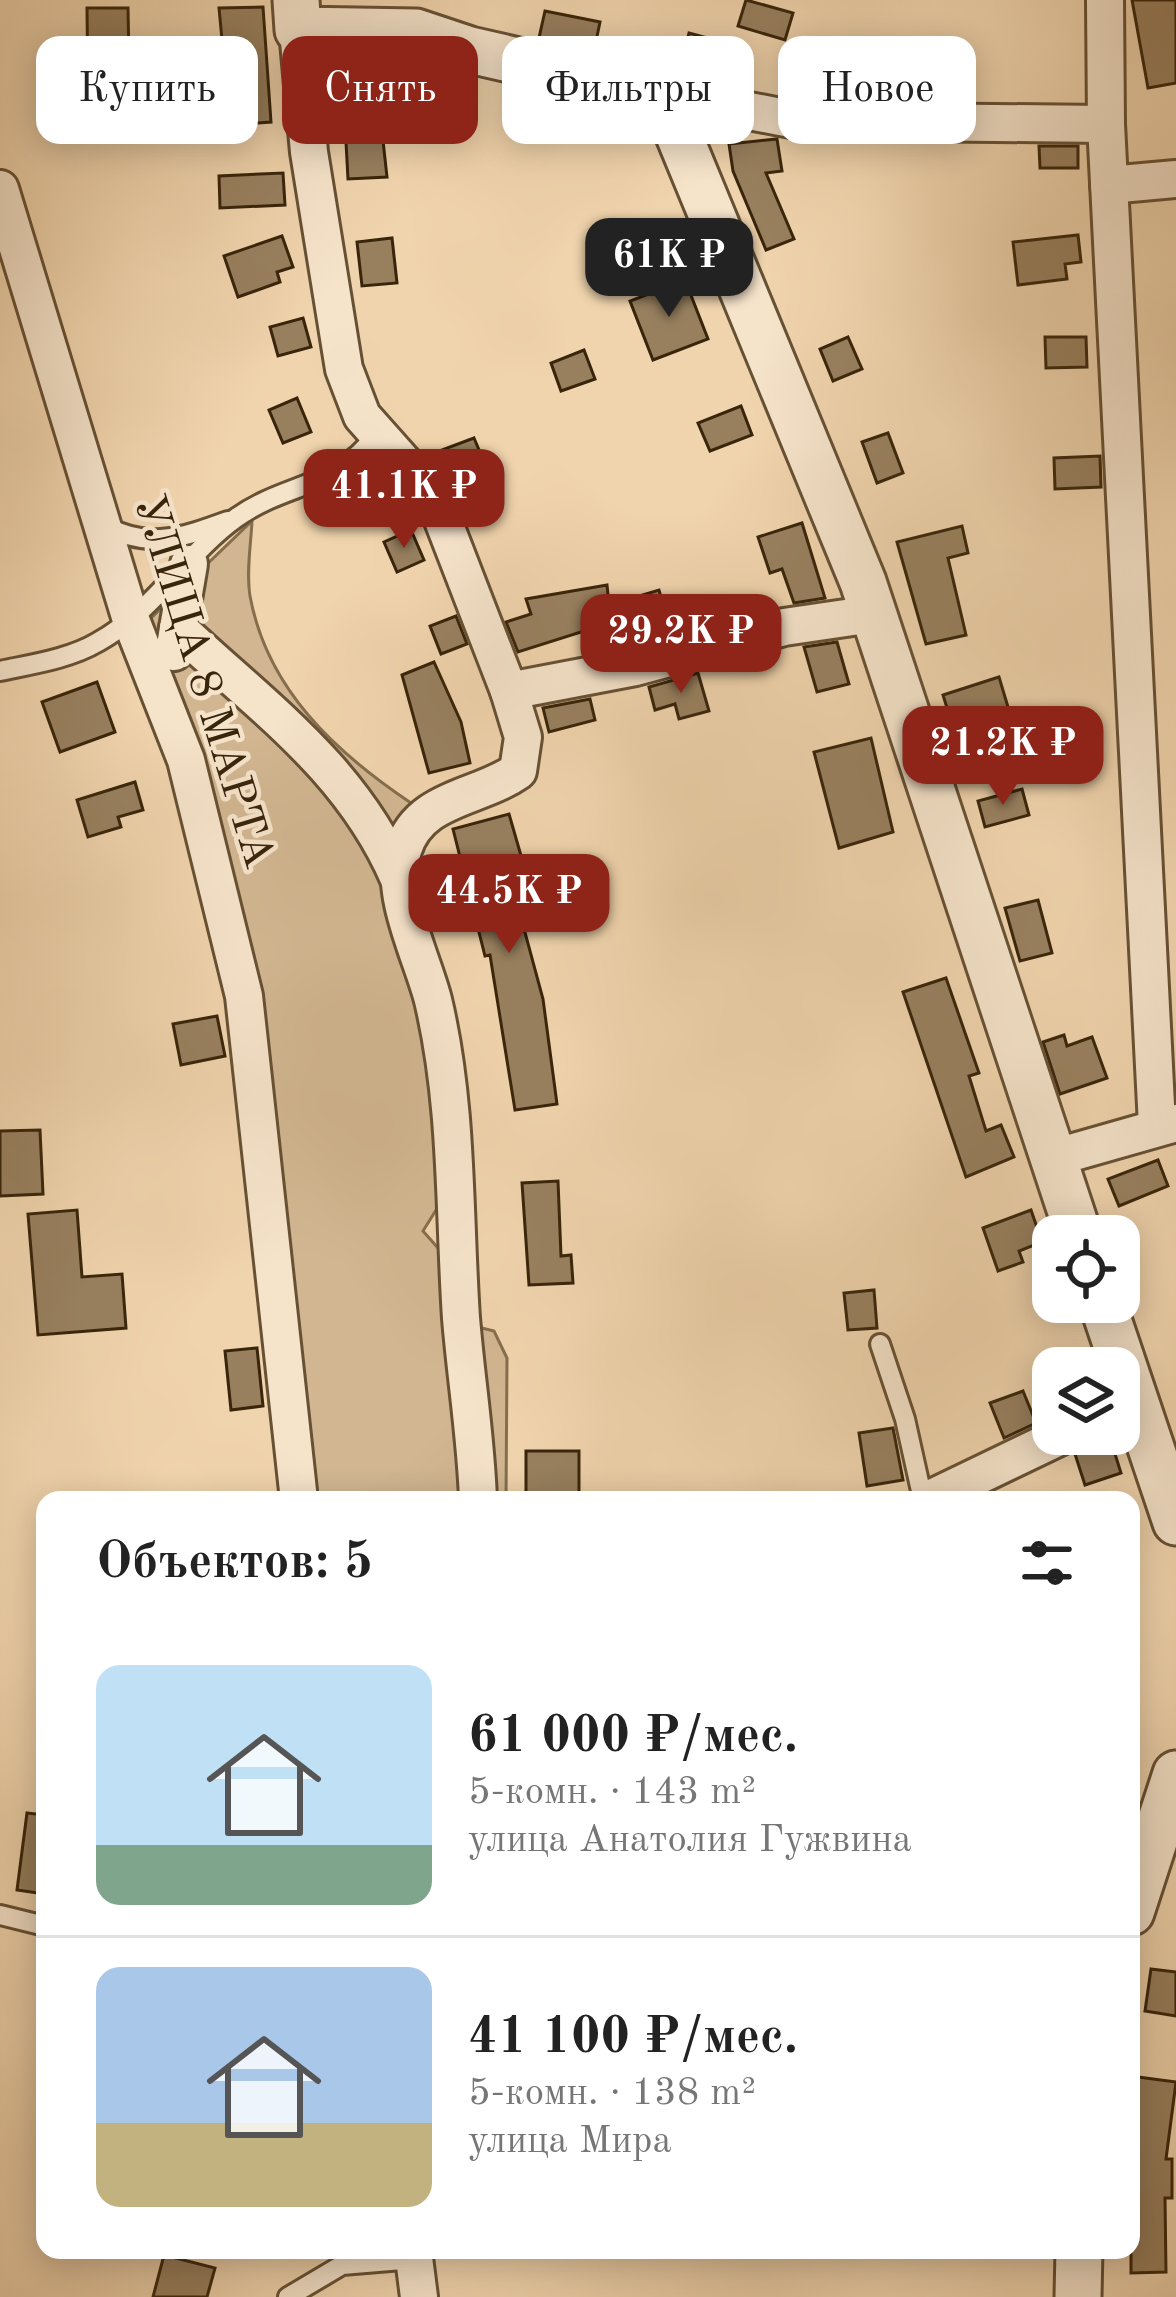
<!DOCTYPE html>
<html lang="ru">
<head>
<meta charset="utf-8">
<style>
  :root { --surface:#fff; --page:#f6f6f6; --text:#222; --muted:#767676; --line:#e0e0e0; --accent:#8f2418 }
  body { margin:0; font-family:"Old Standard TT",serif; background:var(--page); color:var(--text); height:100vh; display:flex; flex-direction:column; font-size:45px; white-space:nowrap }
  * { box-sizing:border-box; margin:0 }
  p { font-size:39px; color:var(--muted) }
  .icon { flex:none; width:66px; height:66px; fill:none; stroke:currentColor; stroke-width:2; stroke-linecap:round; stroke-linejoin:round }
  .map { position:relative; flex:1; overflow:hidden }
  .details { position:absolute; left:36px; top:1491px; width:1104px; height:768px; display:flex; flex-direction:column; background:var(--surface); border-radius:24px; box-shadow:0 6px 30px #0003 }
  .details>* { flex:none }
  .top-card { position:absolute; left:36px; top:36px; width:1104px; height:108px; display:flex; gap:24px }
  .fabs { position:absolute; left:1032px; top:1215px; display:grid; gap:24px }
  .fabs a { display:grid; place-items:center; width:108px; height:108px; border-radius:24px; background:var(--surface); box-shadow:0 6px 30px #0003; font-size:60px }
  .price { position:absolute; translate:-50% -102px; padding:0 27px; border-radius:24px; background:var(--accent); color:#fff; font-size:39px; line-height:78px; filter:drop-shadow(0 3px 6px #0008) }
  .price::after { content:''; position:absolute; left:50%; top:72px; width:36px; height:27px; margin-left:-18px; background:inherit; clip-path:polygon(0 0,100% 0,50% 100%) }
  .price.active { background:#222; color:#fff }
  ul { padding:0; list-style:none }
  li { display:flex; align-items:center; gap:36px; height:300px; padding:0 60px }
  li+li { border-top:3px solid var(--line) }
  li span { display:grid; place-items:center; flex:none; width:336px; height:240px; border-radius:24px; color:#555 }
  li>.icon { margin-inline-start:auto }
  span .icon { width:144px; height:144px; fill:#fffc; stroke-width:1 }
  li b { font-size:51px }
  h2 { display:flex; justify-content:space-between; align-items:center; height:144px; padding:0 60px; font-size:51px }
  .pill { padding:0 42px; border-radius:24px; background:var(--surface); box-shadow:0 6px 30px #0003; font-size:42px; line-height:108px }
  .pill.active { background:var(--accent); color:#fff }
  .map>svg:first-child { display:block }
  .green { fill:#d1b691; stroke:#856e4e; stroke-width:3 }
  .building { fill:#98805f; stroke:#39250b; stroke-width:3 }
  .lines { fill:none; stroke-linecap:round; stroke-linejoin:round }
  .service-casing { stroke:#675134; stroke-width:24 }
  .minor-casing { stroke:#675134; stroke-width:42 }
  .tertiary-casing { stroke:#675134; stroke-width:51 }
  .service { stroke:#f5e3ca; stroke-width:18 }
  .minor { stroke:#f5e3ca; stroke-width:36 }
  .tertiary { stroke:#f5e3ca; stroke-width:45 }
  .labels { text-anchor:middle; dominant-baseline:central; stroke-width:9; stroke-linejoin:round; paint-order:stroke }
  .street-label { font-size:45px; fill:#39250b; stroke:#f5e3ca }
</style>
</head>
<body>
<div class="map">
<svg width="1176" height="2297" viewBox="0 0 1176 2297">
  <rect width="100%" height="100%" fill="#f0d4ad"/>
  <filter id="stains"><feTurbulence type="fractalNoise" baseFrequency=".00167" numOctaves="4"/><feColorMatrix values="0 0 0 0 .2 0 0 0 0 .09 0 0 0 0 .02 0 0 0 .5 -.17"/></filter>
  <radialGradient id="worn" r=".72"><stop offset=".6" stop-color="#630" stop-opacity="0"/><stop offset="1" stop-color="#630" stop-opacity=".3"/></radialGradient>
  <!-- green -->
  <path class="green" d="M 252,521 C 251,544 246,572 250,596 C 267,689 335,752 411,803 L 382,856 L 411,959 L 451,1186 L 423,1231 L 446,1257 L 470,1325 L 494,1331 L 507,1358 L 506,1500 L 314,1500 L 257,1022 L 218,812 L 149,620 Z"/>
  <!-- building -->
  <g class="building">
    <path d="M 746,0 L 793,13 L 785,40 L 738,26 Z"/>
    <path d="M 1132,0 L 1176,0 L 1176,83 L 1148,88 Z"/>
    <path d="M 263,7 L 271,122 L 230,125 L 219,8 Z"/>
    <path d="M 87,8 L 128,8 L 129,58 L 108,58 L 124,130 L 81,135 L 74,105 L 88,102 Z"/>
    <path d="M 545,11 L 600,22 L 594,51 L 539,38 Z"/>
    <path d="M 689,33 L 726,43 L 717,78 L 679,70 Z"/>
    <path d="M 335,58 L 374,58 L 387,177 L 348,179 L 343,87 L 338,88 Z"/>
    <path d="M 582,103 L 622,113 L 624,126 L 571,133 L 568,106 Z"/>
    <path d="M 777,139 L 782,171 L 766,173 L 794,239 L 766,250 L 733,171 L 729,144 Z"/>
    <path d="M 1039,146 L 1078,146 L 1078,168 L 1040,168 Z"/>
    <path d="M 283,173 L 285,205 L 220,208 L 219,176 Z"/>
    <path d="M 1078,235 L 1081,262 L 1065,264 L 1067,279 L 1018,285 L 1013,242 Z"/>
    <path d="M 282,236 L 293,267 L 277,272 L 280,282 L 238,297 L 224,256 Z"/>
    <path d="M 392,238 L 397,283 L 362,286 L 357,242 Z"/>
    <path d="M 685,280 L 708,339 L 653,360 L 630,301 Z"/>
    <path d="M 303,318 L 311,347 L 278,356 L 270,327 Z"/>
    <path d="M 848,337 L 862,369 L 833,381 L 820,349 Z"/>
    <path d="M 1045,337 L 1086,337 L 1087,367 L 1046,368 Z"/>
    <path d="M 584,350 L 595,379 L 561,391 L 551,363 Z"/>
    <path d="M 297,398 L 311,432 L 283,443 L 269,410 Z"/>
    <path d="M 741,406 L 752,435 L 710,451 L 698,423 Z"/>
    <path d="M 888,433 L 903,473 L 877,483 L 862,442 Z"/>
    <path d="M 474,438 L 487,469 L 452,483 L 439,451 Z"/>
    <path d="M 1100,456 L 1101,487 L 1055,489 L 1054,458 Z"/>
    <path d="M 802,523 L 825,598 L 794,603 L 782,569 L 770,573 L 758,537 Z"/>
    <path d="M 962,526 L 968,553 L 948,558 L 966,635 L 926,644 L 897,542 Z"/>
    <path d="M 411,530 L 424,560 L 397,572 L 384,542 Z"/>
    <path d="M 607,585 L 609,605 L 659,590 L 672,634 L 637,643 L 585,646 L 584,631 L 518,652 L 506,622 L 531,614 L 526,599 Z"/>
    <path d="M 456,616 L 467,644 L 441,654 L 430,626 Z"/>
    <path d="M 837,642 L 849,684 L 817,692 L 804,647 Z"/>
    <path d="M 434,662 L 461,722 L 470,763 L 429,773 L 402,675 Z"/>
    <path d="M 698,673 L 709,711 L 679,719 L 675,704 L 655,710 L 649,687 Z"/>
    <path d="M 999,677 L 1011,717 L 955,734 L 943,695 Z"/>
    <path d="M 97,682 L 115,732 L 60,752 L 42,702 Z"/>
    <path d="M 590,699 L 595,720 L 549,732 L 543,708 Z"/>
    <path d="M 871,738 L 893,832 L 839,848 L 814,752 Z"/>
    <path d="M 135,782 L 143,810 L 118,817 L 121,827 L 88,837 L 77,800 Z"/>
    <path d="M 1022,789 L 1029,815 L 985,827 L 978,801 Z"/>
    <path d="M 509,814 L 526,873 L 510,877 L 543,999 L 557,1104 L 515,1110 L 490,955 L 485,956 L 453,829 Z"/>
    <path d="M 1038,900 L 1052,953 L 1020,961 L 1005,908 Z"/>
    <path d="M 946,978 L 979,1073 L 969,1076 L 986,1131 L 1001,1125 L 1014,1157 L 966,1177 L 903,992 Z"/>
    <path d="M 217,1016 L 225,1056 L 181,1065 L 173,1024 Z"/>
    <path d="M 1064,1035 L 1067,1046 L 1092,1037 L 1107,1078 L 1060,1094 L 1043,1042 Z"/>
    <path d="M 40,1130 L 43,1194 L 0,1196 L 0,1131 Z"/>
    <path d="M 1158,1160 L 1168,1186 L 1119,1206 L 1108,1179 Z"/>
    <path d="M 558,1181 L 561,1256 L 571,1255 L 573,1283 L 529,1285 L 522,1183 Z"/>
    <path d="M 77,1210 L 82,1277 L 122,1274 L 126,1328 L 38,1335 L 28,1214 Z"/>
    <path d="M 1031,1210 L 1042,1242 L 1019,1251 L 1023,1262 L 998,1271 L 983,1228 Z"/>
    <path d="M 874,1290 L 877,1328 L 848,1330 L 844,1293 Z"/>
    <path d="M 257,1348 L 263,1406 L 231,1410 L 225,1351 Z"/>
    <path d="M 1023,1391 L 1036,1423 L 1004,1438 L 990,1403 Z"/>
    <path d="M 893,1428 L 903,1480 L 867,1486 L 859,1433 Z"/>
    <path d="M 1110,1438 L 1121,1473 L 1085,1485 L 1075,1454 Z"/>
    <rect x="526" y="1451" width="53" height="49"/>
    <path d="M 27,1813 L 45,1815 L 45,1894 L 17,1890 Z"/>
    <path d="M 1151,1969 L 1176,1972 L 1176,2016 L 1145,2011 Z"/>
    <path d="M 1138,2077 L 1176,2082 L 1166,2159 L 1172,2159 L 1172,2198 L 1165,2198 L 1166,2272 L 1131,2273 L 1131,2124 Z"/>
    <path d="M 164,2255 L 215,2268 L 207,2297 L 153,2297 Z"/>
  </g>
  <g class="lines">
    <!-- service casing -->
    <g class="service-casing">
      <g id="service">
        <path d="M 106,526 C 149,550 184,537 228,521"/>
        <path d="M 0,671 C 33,664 69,659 98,642 C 153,612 186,554 236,518 C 286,482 336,489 377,434"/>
        <path d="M 880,1344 L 905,1419 L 923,1500"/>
        <path d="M 0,1915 L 45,1926"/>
        <path d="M 288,2297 L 342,2265 L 414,2259"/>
      </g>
    </g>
    <!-- minor casing -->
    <g class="minor-casing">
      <g id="minor">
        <path d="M 1105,0 L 1106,124 L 1157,1125"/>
        <path d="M 298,30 L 309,152 L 344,369 L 362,416 L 434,497 L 509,691 L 635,667 L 784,627 L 873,614"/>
        <path d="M 662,94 L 801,121 L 1106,124"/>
        <path d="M 1109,185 L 1176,179"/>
        <path d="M 0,189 L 131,620 L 186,760 L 244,996 L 299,1500"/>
        <path d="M 178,628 C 262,707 352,769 399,879"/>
        <path d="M 174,652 L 189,564"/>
        <path d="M 1053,1158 L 1176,1123"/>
        <path d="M 478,1500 C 476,1439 466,1379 461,1318 C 454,1212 458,1105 433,1000 C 422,957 389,894 403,850 C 419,797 478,799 518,771 L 523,737 L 509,691"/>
        <path d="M 928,1500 L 1065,1434"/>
        <path d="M 413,2250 L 419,2297"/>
      </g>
    </g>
    <!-- tertiary casing -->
    <g class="tertiary-casing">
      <g id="tertiary">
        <path d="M 296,0 L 298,30 L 416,32 L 470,50 L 662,94 L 863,582 L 1079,1236"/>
        <path d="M 1102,1302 L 1176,1522"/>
        <path d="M 1131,1912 L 1176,1774"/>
        <path d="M 1078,2297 L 1079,2250"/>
      </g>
    </g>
    <!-- service -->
    <use href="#service" class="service"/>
    <!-- minor -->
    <use href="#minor" class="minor"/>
    <!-- tertiary -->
    <use href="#tertiary" class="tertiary"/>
  </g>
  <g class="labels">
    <!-- street labels -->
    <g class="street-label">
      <text transform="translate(202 682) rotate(73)">УЛИЦА 8 МАРТА</text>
    </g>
  </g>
  <rect width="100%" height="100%" filter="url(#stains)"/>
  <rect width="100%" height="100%" fill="url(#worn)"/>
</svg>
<div class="fabs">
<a><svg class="icon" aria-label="locate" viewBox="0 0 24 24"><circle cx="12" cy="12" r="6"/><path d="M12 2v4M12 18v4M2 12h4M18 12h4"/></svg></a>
<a><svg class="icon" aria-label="layers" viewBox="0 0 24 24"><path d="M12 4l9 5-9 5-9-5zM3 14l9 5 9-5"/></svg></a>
</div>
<b class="price active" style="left:669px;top:320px">61K ₽</b>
<b class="price" style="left:404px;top:551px">41.1K ₽</b>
<b class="price" style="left:681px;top:696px">29.2K ₽</b>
<b class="price" style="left:1003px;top:808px">21.2K ₽</b>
<b class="price" style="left:509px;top:956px">44.5K ₽</b>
<div class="top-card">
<a class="pill">Купить</a>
<a class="pill active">Снять</a>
<a class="pill">Фильтры</a>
<a class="pill">Новое</a>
</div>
<section class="details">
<h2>Объектов: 5<svg class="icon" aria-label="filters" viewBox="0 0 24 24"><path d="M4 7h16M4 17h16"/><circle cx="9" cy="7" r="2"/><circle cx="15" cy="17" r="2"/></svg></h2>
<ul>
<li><span style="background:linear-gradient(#bfe0f5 75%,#7fa58c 0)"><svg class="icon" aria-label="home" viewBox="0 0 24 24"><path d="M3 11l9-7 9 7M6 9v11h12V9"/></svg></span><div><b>61 000 ₽/мес.</b><p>5-комн. · 143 m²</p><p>улица Анатолия Гужвина</p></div></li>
<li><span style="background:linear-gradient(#a9c7e8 65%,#c2b280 0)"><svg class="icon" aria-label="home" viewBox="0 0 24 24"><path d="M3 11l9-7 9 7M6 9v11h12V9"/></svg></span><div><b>41 100 ₽/мес.</b><p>5-комн. · 138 m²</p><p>улица Мира</p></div></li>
</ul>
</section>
</div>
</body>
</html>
